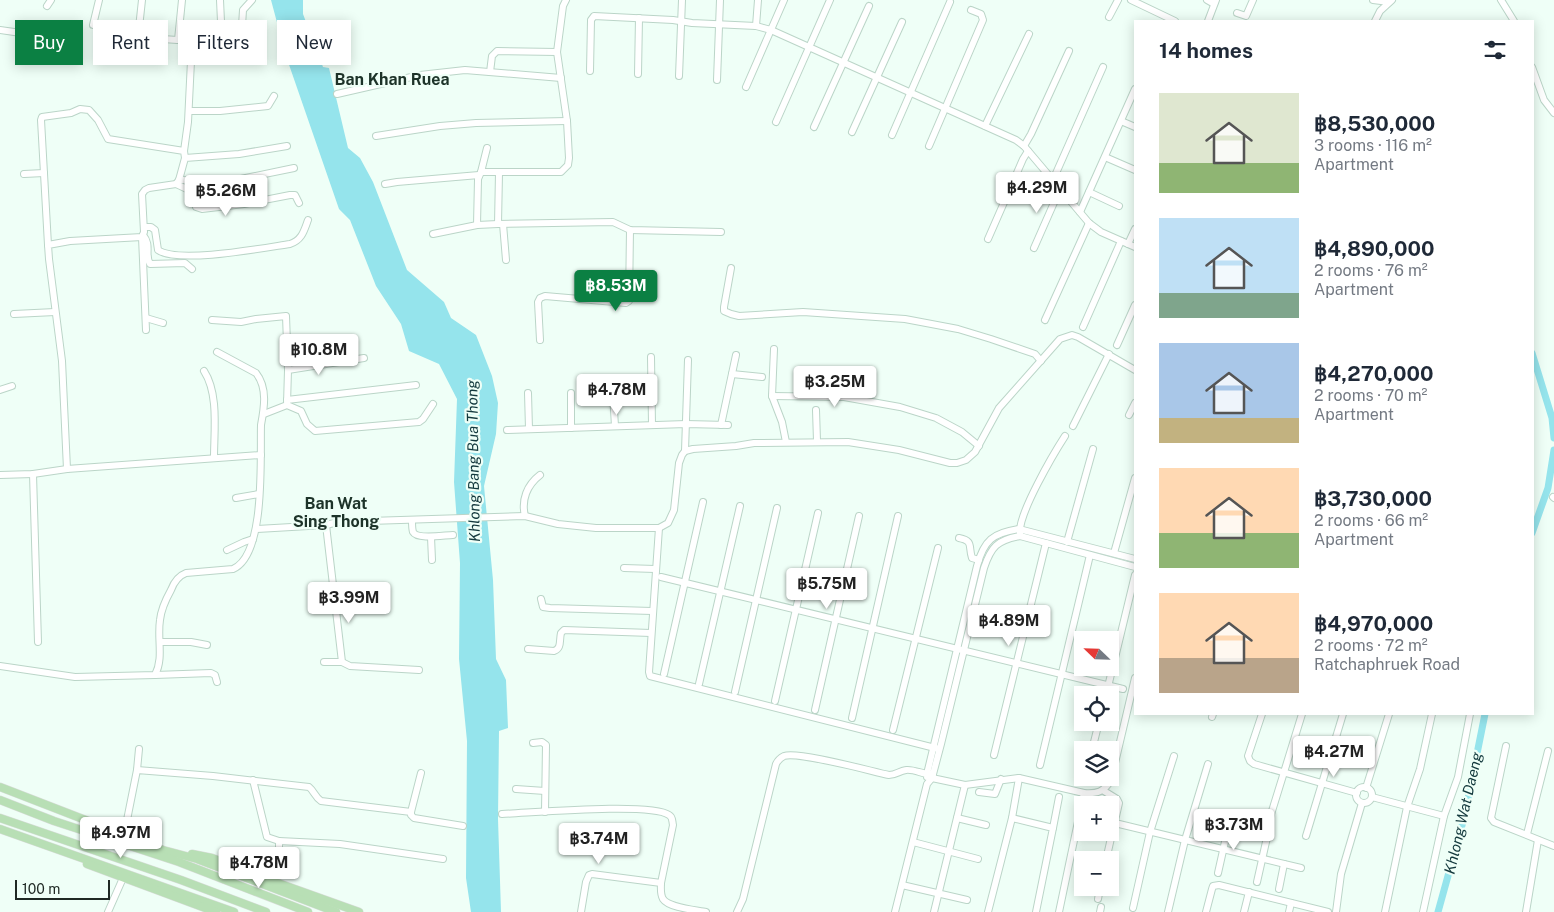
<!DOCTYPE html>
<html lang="en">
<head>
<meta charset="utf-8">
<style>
  :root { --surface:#fff; --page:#f2f2f3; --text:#1f2937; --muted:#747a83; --accent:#0b8043 }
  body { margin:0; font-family:"Public Sans",sans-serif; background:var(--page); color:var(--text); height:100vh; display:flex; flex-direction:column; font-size:19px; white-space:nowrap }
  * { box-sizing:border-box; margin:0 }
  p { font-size:16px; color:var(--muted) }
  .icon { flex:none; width:28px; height:28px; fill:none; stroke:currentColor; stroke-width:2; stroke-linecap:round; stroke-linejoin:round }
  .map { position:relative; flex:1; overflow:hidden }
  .side { position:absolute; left:1134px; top:20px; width:400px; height:695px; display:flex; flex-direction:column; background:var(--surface); border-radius:0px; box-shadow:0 2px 12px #0003 }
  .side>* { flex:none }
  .top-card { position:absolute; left:15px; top:20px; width:475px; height:45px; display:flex; gap:10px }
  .needle { width:32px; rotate:293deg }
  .buttons { position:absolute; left:1074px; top:631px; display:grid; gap:10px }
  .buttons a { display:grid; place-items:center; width:45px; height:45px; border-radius:0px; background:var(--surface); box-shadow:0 2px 12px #0003; font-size:25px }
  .scale { position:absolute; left:15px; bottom:12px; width:95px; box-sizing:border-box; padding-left:5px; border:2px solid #1f2924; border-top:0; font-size:14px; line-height:18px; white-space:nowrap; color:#1f2924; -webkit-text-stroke:4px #effff7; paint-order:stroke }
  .price { position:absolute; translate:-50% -42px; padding:0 11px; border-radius:5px; background:#fff; color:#222; font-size:16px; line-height:32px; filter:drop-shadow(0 1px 2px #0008) }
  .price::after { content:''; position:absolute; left:50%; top:30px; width:15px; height:11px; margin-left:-8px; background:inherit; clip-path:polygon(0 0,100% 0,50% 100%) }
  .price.on { background:var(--accent); color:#fff }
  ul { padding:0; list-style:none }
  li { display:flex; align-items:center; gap:15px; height:125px; padding:0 25px }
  li span { display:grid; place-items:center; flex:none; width:140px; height:100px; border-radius:0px; color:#555 }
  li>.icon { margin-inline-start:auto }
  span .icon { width:60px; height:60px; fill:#fffc; stroke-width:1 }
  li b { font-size:21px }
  h2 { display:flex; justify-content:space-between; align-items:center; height:60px; padding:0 25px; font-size:21px }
  .tag { padding:0 18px; border-radius:0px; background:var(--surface); box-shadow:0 2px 12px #0003; font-size:18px; line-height:45px }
  .tag.on { background:var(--accent); color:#fff }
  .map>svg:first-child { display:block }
  .water { fill:#95e4ec }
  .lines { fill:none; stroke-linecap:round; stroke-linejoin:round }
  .canal { stroke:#95e4ec; stroke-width:7 }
  .minor-casing { stroke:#bbd5c8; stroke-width:8 }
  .major-casing { stroke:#dbdddc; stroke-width:9 }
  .minor { stroke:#fff; stroke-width:6 }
  .major { stroke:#b8dfb5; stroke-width:8 }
  .labels { text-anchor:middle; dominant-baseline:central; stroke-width:4.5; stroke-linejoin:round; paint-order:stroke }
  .water-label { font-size:15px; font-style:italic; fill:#13393d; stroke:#effff7 }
  .quarter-label { font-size:16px; font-weight:bold; fill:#1d3329; stroke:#effff7 }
</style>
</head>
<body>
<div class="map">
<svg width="1554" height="912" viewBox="0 0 1554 912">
  <rect width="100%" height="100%" fill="#effff7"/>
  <!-- water -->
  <path class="water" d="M 271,0 L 303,0 L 303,14 L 323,67 L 329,68 L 348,148 L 360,158 L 373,182 L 407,270 L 444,302 L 451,318 L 476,335 L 492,376 L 498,403 L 496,434 L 484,486 L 493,580 L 496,659 L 506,680 L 508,728 L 499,731 L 498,819 L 501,912 L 471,912 L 466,878 L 467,741 L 459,659 L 460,563 L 454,482 L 457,399 L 439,364 L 409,351 L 401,324 L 376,286 L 350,220 L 339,209 L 286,56 Z"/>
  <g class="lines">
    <!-- canal -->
    <g class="canal">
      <path d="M 1532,353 L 1552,418 L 1554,438"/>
      <path d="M 1532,533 L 1548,488 L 1554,450"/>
      <path d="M 1438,912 L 1464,818 L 1485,714"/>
    </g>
    <!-- minor casing -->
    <g class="minor-casing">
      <g id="minor">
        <path d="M 99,0 L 93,25 L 133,37 L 222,43 L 241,42 L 243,10 L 252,0"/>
        <path d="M 220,0 L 222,43"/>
        <path d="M 1131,0 L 1175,21"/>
        <path d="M 1207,0 L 1214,4"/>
        <path d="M 1373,0 L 1389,2"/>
        <path d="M 1501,0 L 1514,21"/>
        <path d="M 47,6 L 51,0"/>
        <path d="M 1237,13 L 1246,16 L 1253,0"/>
        <path d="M 1109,17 L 1118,0"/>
        <path d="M 1208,21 L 1216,0"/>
        <path d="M 1375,21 L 1380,11 L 1392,0"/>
        <path d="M 756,26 L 758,0"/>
        <path d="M 0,30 L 28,34 L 43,43"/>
        <path d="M 138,37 L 142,0"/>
        <path d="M 178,40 L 182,0"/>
        <path d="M 1532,67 L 1544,100 L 1554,113"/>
        <path d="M 590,71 L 591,20 L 594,16 L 673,20 L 692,23 L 756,26 L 771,30 L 1016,140 L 1024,146 L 1089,223 L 1101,232 L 1135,247"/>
        <path d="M 490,72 L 492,56 L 497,51 L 557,52"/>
        <path d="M 638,74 L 639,18"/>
        <path d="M 679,76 L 682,0"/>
        <path d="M 717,80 L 720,0"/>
        <path d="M 746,87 L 784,0"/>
        <path d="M 337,94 L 420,75 L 465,70 L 561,78"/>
        <path d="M 189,111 L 220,111 L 268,106 L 274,96"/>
        <path d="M 1121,121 L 1135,127"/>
        <path d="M 776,122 L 830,0"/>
        <path d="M 985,126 L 1029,34"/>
        <path d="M 814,127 L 869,6"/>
        <path d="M 852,132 L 902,22"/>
        <path d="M 892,135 L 950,2"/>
        <path d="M 376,136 L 440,126 L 476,123 L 567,121"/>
        <path d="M 929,146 L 983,20 L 981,14 L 971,10"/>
        <path d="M 1024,146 L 1031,134 L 1069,51"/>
        <path d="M 184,151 L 188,122 L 191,61"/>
        <path d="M 1105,157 L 1135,170"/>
        <path d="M 481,172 L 487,148"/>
        <path d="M 499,173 L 498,224 L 613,222 L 630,230 L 721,232"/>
        <path d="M 24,174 L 44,173"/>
        <path d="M 179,180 L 231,181 L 294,168"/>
        <path d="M 1053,180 L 1103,67"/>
        <path d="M 176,184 L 191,191 L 196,207 L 202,209 L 244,204 L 290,195 L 295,195 L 299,203"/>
        <path d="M 385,184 L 397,182 L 479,175"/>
        <path d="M 1089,192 L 1119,206"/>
        <path d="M 1080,212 L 1135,89"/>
        <path d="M 503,224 L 506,260"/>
        <path d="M 477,225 L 498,224"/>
        <path d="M 144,227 L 151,227 L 155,230 L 158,250 C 178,264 263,248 290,244 C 302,240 304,231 308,220"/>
        <path d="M 433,234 L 477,225 L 478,179 L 481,172 L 561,172 L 568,165 L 569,158 L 567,121 L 557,52 L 563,6 L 566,0"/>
        <path d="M 143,235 C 152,246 144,254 150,264 L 185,263 L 192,269"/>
        <path d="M 142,237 L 146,330"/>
        <path d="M 988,239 L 1023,159 L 1028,151"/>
        <path d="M 1128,244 L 1135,229"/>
        <path d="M 48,245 L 41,120 L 42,117 L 71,113 L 80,109 L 89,110 L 98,120 L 108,139 L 184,151 L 185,158"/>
        <path d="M 1034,248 L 1060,189"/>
        <path d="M 731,268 L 724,307 L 724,311 L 731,314 L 739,316 L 803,312 L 905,319 L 958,329 L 991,339 L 1035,354 L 1041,361"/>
        <path d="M 14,314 L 55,312"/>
        <path d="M 146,318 L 163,323"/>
        <path d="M 212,320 L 241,322 L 256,319 L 286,316 L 288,370"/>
        <path d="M 1045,320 L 1089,223"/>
        <path d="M 1083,327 L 1121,241"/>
        <path d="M 540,340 L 538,302 L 540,298 L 545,296 L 626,303 L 629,301 L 630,230"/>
        <path d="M 1117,345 L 1135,305"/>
        <path d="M 774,349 L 772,396 L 782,422 L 786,442"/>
        <path d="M 651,357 L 652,425"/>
        <path d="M 204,371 C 219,394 214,431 214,458"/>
        <path d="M 732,374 L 762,377"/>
        <path d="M 0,390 L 12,386"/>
        <path d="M 528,393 L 529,429"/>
        <path d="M 571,393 L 571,428"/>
        <path d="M 613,394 L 615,426"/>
        <path d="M 772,396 L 844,397 L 900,407 L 936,418 L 962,432 L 979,446"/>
        <path d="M 287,400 L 416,385"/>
        <path d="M 287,404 L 288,370 L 364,358"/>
        <path d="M 816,410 L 817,441"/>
        <path d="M 264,414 L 287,405 L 301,411 L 307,424 L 315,431 L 419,422 L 423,419 L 433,404"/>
        <path d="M 1129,415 L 1135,403"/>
        <path d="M 721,425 L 736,355"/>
        <path d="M 1073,426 L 1109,354"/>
        <path d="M 507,430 L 686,424 L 728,425"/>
        <path d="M 685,451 L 688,360"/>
        <path d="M 67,469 L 62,361 L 49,259 L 48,245 L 70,241 L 142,237 L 144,232 L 142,194 L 145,190 L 149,188 L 176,184 L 179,180 L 185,158 L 239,154 L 287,146"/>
        <path d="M 33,474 L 38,642"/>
        <path d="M 0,475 L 33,474 L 67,469 L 261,455"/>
        <path d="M 1553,497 L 1554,498"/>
        <path d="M 236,498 L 259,494"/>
        <path d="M 525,516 C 521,500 527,485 540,475"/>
        <path d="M 412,520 C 412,523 412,529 413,532 C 417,540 445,535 453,535"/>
        <path d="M 326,525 L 342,662 L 350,666 L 419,670"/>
        <path d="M 659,528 L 649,672 L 650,676 L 939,749"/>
        <path d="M 257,529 L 326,525 L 338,522 L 525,516 L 558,524 L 596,528 L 659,528 L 668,523 L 674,510 L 679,463 L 682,455 L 685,451 L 693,449 L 736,446 L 754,443 L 848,442 L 899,450 L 950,463 L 957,463 L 966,460 L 975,452 L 999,408 L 1060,339 L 1072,335 L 1078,337 L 1135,370"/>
        <path d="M 1020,533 C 1018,514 1054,453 1065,436"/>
        <path d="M 431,537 L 432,560"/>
        <path d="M 959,538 C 974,541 968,546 972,558 L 979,560"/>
        <path d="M 1067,542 L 1093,449"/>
        <path d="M 227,550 L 244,542 L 253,539"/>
        <path d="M 1114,553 L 1135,478"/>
        <path d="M 624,568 L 655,569"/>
        <path d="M 661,577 L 1123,689"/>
        <path d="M 541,599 L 543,607 L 550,608 L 652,611"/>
        <path d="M 160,642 L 191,642 L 207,645"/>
        <path d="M 528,649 L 554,651 C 562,648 559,641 561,633 L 564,630 L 651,633"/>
        <path d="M 324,662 L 342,662"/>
        <path d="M 0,666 L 75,677 L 155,675 C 164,658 157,639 160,620 C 161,610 166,599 171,590 C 174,582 178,576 186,573 L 233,569 C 266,555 260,458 261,425 C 264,409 268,388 256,373 L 217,352"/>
        <path d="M 664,674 L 703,502"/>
        <path d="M 155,675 L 211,673 L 215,675 L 217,682"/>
        <path d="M 699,684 L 740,506"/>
        <path d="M 735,692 L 777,508"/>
        <path d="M 1106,695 L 1135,575"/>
        <path d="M 775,701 L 818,513"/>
        <path d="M 815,710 L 859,516"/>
        <path d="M 1262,714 L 1248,756 L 1250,761 L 1254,764 L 1357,793"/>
        <path d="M 1212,717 L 1213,714"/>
        <path d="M 852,718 L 898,516"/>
        <path d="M 893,730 L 938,548"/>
        <path d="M 533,743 L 542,742 L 546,745 L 545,812"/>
        <path d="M 1506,746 L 1491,818 L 1494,822 L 1554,846"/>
        <path d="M 1092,750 L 1099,722"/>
        <path d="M 994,755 L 1046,543"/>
        <path d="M 1040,765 L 1090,555"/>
        <path d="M 137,770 L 139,749"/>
        <path d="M 933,774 L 927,774 L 977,566 C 984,540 993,533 1019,529 L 1135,559"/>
        <path d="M 932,778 L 965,785 L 1019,778 L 1084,793 C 1097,794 1104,792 1111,780 L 1135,678"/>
        <path d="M 253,780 L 267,837 L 279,841 L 279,854 L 275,882"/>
        <circle cx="1364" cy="795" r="8"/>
        <path d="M 1366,788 L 1389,714"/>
        <path d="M 516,789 L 545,791"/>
        <path d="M 1104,791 L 1117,799 L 1119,803 L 1106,860"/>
        <path d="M 979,792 L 995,794 L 1001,779"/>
        <path d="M 1372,797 L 1444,816"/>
        <path d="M 411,812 L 421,773"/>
        <path d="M 502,814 C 530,813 651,802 669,815 C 673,817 672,821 673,825 L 661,883 C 661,888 660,894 663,899 C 669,908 696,910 706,912"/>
        <path d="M 957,818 L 986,825"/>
        <path d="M 1012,818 L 1053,828 L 1036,912"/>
        <path d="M 1115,823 L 1301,868"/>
        <path d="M 1268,824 L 1302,714"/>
        <path d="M 1053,828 L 1059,797"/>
        <path d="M 1527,834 L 1548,751"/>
        <path d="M 124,835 L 137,770 L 213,776 L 309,787 C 314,791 315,797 321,801 L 411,812 L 411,815 L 414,818 L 463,826"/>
        <path d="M 1306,836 L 1343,714"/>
        <path d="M 279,841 L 340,844 L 443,859"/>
        <path d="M 913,842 L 978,859"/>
        <path d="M 1218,873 L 1229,824"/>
        <path d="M 1257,882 L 1268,833"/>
        <path d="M 902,885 L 967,900"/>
        <path d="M 1279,889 L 1284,864"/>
        <path d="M 1098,899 L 1100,888"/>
        <path d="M 1133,908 L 1150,832 L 1174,756"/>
        <path d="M 108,912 L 123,878"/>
        <path d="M 581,912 L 586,882 L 589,875 L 592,874 L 661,883"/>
        <path d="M 737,912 L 743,899 L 776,764 C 778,760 780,758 784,756 C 798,751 870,771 889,775 C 896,775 899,771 906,770 C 912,769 921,773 927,774 L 927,777"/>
        <path d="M 895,912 L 927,784 L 932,778 L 941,744 L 984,568 C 991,547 997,540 1020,536 L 1135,567"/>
        <path d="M 934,912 L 965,785"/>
        <path d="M 988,912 L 1012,818 L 1019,778"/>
        <path d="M 1059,912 L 1084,793"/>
        <path d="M 1100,912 L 1101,907"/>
        <path d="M 1168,912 L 1185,840 L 1208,764"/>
        <path d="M 1206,912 L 1212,889 L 1213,886 L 1219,885 L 1328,912"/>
        <path d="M 1244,912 L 1249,892"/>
        <path d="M 1289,912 L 1291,903"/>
        <path d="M 1336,912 L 1341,874 L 1362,803"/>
        <path d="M 1385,912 L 1407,807 L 1420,769 L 1432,714"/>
        <path d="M 1423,912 L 1444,816 L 1458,777 L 1470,714"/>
        <path d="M 1526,912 L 1538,840"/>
      </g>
    </g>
    <!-- major casing -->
    <g class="major-casing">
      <g id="major">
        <path d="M 0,787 L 163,850 L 197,859 L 336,912"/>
        <path d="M 0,800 L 54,821 L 179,862 L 308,912"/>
        <path d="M 0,818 L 181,880 L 266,912"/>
        <path d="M 0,829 L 234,912"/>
        <path d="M 192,854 L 212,858 L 275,882 L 359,912"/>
        <path d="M 87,864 L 216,912"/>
      </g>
    </g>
    <!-- minor -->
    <use href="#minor" class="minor"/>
    <!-- major -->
    <use href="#major" class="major"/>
  </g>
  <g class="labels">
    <!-- water labels -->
    <g class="water-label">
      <text transform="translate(473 461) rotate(-91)">Khlong Bang Bua Thong</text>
      <text transform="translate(1463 813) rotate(-77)">Khlong Wat Daeng</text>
    </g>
    <!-- quarter labels -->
    <g class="quarter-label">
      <text x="392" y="79">Ban Khan Ruea</text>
      <text x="336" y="503">Ban Wat<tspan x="336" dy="18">Sing Thong</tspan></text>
    </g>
  </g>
</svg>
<div class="buttons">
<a><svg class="needle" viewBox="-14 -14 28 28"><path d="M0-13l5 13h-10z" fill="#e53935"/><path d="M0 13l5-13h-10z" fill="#747a83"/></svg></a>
<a><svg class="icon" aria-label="locate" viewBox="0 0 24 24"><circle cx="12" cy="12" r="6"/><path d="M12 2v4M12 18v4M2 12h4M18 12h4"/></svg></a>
<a><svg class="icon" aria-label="layers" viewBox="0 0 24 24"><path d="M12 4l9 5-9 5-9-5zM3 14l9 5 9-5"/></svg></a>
<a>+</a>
<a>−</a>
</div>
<div class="scale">100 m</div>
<b class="price" style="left:1037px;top:214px">฿4.29M</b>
<b class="price" style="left:226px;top:217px">฿5.26M</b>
<b class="price on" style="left:616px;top:312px">฿8.53M</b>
<b class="price" style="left:319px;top:376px">฿10.8M</b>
<b class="price" style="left:835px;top:408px">฿3.25M</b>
<b class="price" style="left:617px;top:416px">฿4.78M</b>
<b class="price" style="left:827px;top:610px">฿5.75M</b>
<b class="price" style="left:349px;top:624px">฿3.99M</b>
<b class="price" style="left:1009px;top:647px">฿4.89M</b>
<b class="price" style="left:1334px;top:778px">฿4.27M</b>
<b class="price" style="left:1234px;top:851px">฿3.73M</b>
<b class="price" style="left:121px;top:859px">฿4.97M</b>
<b class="price" style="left:599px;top:865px">฿3.74M</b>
<b class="price" style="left:259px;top:889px">฿4.78M</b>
<div class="top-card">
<a class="tag on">Buy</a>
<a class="tag">Rent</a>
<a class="tag">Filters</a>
<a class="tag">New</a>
</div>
<section class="side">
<h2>14 homes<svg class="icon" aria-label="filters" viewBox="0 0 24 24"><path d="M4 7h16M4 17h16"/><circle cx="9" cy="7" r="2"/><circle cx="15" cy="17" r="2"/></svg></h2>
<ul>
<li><span style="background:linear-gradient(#dfe7d0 70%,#8fb573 0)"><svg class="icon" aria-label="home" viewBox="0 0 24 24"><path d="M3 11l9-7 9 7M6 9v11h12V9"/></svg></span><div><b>฿8,530,000</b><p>3 rooms · 116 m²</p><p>Apartment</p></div></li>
<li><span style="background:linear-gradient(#bfe0f5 75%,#7fa58c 0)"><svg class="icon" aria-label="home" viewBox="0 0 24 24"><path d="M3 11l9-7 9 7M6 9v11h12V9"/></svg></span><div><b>฿4,890,000</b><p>2 rooms · 76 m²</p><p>Apartment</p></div></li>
<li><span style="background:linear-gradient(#a9c7e8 75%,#c2b280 0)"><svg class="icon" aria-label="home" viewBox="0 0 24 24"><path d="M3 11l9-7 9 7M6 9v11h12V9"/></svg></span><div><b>฿4,270,000</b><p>2 rooms · 70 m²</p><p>Apartment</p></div></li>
<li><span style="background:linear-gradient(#ffd9b3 65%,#8fb573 0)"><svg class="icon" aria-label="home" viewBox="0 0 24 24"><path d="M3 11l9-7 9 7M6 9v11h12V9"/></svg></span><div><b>฿3,730,000</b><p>2 rooms · 66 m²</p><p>Apartment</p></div></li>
<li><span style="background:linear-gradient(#ffd9b3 65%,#b9a48a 0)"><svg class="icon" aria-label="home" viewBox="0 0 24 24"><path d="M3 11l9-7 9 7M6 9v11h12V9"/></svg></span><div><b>฿4,970,000</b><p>2 rooms · 72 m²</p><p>Ratchaphruek Road</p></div></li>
</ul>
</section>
</div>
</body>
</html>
